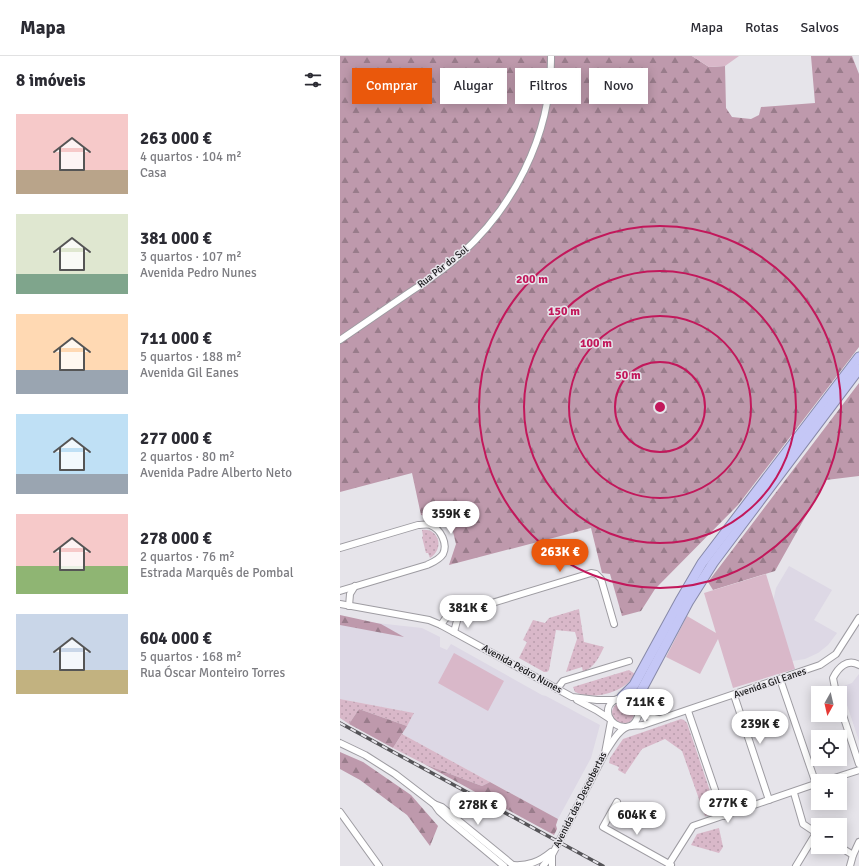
<!DOCTYPE html>
<html lang="pt">
<head>
<meta charset="utf-8">
<style>
  :root { --surface:#fff; --page:#f7f7f7; --text:#2b2b33; --muted:#7c7c81; --line:#e1e1e2; --accent:#ea580c }
  body { margin:0; font-family:Signika,sans-serif; background:var(--page); color:var(--text); height:100vh; display:flex; flex-direction:column; font-size:15px; white-space:nowrap }
  * { box-sizing:border-box; margin:0 }
  p { font-size:13px; color:var(--muted) }
  .icon { flex:none; width:22px; height:22px; fill:none; stroke:currentColor; stroke-width:2; stroke-linecap:round; stroke-linejoin:round }
  .map { position:relative; flex:1; overflow:hidden }
  .panel { display:flex; flex-direction:column; background:var(--surface); width:340px }
  .panel>* { flex:none }
  .banner { position:absolute; left:12px; top:12px; width:380px; height:36px; display:flex; gap:8px }
  .needle { width:26px; rotate:188deg }
  .controls { position:absolute; left:471px; top:630px; display:grid; gap:8px }
  .controls a { display:grid; place-items:center; width:36px; height:36px; border-radius:0px; background:var(--surface); box-shadow:0 2px 10px #0003; font-size:20px }
  .price { position:absolute; translate:-50% -34px; padding:0 9px; border-radius:14px; background:#fff; color:#222; font-size:13px; line-height:26px; filter:drop-shadow(0 1px 2px #0008) }
  .price::after { content:''; position:absolute; left:50%; top:24px; width:12px; height:9px; margin-left:-6px; background:inherit; clip-path:polygon(0 0,100% 0,50% 100%) }
  .price.selected { background:var(--accent); color:#fff }
  ul { padding:0; list-style:none }
  li { display:flex; align-items:center; gap:12px; height:100px; padding:0 16px }
  li span { display:grid; place-items:center; flex:none; width:112px; height:80px; border-radius:0px; color:#555 }
  li>.icon { margin-inline-start:auto }
  span .icon { width:48px; height:48px; fill:#fffc; stroke-width:1 }
  li b { font-size:17px }
  h2 { display:flex; justify-content:space-between; align-items:center; height:48px; padding:0 16px; font-size:17px }
  .pill { padding:0 14px; border-radius:0px; background:var(--surface); box-shadow:0 2px 10px #0003; font-size:14px; line-height:36px }
  .pill.selected { background:var(--accent); color:#fff }
  header { display:flex; align-items:center; gap:24px; box-sizing:border-box; height:56px; padding:0 20px; background:var(--surface); border-bottom:1px solid var(--line) }
  header strong { font-size:19px }
  nav { display:flex; gap:22px; margin-inline-start:auto; font-size:14px }
  main { display:flex; flex:1; min-height:0 }
  .map>svg:first-child { display:block }
  .built { fill:#ddd8e5 }
  .green { fill:url(#green-dots) }
  .forest { fill:url(#forest-firs) }
  .pitch { fill:#d9b8c9 }
  .lines { fill:none; stroke-linecap:round; stroke-linejoin:round }
  .minor-casing { stroke:#9e9ca2; stroke-width:8 }
  .highway-casing { stroke:#8789a8; stroke-width:11 }
  .minor { stroke:#fff; stroke-width:6 }
  .highway { stroke:#c5c7f6; stroke-width:9 }
  .rail-casing { stroke:#555458; stroke-width:3.5 }
  .rail { stroke:#e6e4ea; stroke-width:2; stroke-dasharray:6; stroke-linecap:butt }
  .ring { fill:none; stroke:#c2185b; stroke-width:2 }
  .labels { text-anchor:middle; dominant-baseline:central; stroke-width:3; stroke-linejoin:round; paint-order:stroke }
  .street-label { font-size:10px; fill:#151517; stroke:#e6e4ea }
  .centre { fill:#c2185b; stroke:#e6e4ea; stroke-width:2 }
  .ring-label { font-size:12px; text-anchor:middle; font-weight:bold; fill:#c2185b; stroke:#e6e4ea; stroke-width:3; stroke-linejoin:round; paint-order:stroke }
</style>
</head>
<body>
<header>
<strong>Mapa</strong>
<nav><a>Mapa</a><a>Rotas</a><a>Salvos</a></nav>
</header>
<main>
<section class="panel">
<h2>8 imóveis<svg class="icon" aria-label="filters" viewBox="0 0 24 24"><path d="M4 7h16M4 17h16"/><circle cx="9" cy="7" r="2"/><circle cx="15" cy="17" r="2"/></svg></h2>
<ul>
<li><span style="background:linear-gradient(#f6c9c9 70%,#b9a48a 0)"><svg class="icon" aria-label="home" viewBox="0 0 24 24"><path d="M3 11l9-7 9 7M6 9v11h12V9"/></svg></span><div><b>263 000 €</b><p>4 quartos · 104 m²</p><p>Casa</p></div></li>
<li><span style="background:linear-gradient(#dfe7d0 75%,#7fa58c 0)"><svg class="icon" aria-label="home" viewBox="0 0 24 24"><path d="M3 11l9-7 9 7M6 9v11h12V9"/></svg></span><div><b>381 000 €</b><p>3 quartos · 107 m²</p><p>Avenida Pedro Nunes</p></div></li>
<li><span style="background:linear-gradient(#ffd9b3 70%,#9aa5b1 0)"><svg class="icon" aria-label="home" viewBox="0 0 24 24"><path d="M3 11l9-7 9 7M6 9v11h12V9"/></svg></span><div><b>711 000 €</b><p>5 quartos · 188 m²</p><p>Avenida Gil Eanes</p></div></li>
<li><span style="background:linear-gradient(#bfe0f5 75%,#9aa5b1 0)"><svg class="icon" aria-label="home" viewBox="0 0 24 24"><path d="M3 11l9-7 9 7M6 9v11h12V9"/></svg></span><div><b>277 000 €</b><p>2 quartos · 80 m²</p><p>Avenida Padre Alberto Neto</p></div></li>
<li><span style="background:linear-gradient(#f6c9c9 65%,#8fb573 0)"><svg class="icon" aria-label="home" viewBox="0 0 24 24"><path d="M3 11l9-7 9 7M6 9v11h12V9"/></svg></span><div><b>278 000 €</b><p>2 quartos · 76 m²</p><p>Estrada Marquês de Pombal</p></div></li>
<li><span style="background:linear-gradient(#c9d6e8 70%,#c2b280 0)"><svg class="icon" aria-label="home" viewBox="0 0 24 24"><path d="M3 11l9-7 9 7M6 9v11h12V9"/></svg></span><div><b>604 000 €</b><p>5 quartos · 168 m²</p><p>Rua Óscar Monteiro Torres</p></div></li>
</ul>
</section>
<div class="map">
<svg width="519" height="810" viewBox="0 0 519 810">
  <defs>
    <pattern id="green-dots" width="8" height="8" patternUnits="userSpaceOnUse"><rect width="8" height="8" fill="#d9b8c9"/><path d="M2 2h.1M6 6h.1" fill="none" stroke="#b99dac" stroke-width="1.8" stroke-linecap="round"/></pattern>
    <pattern id="forest-firs" width="22" height="20" patternUnits="userSpaceOnUse"><rect width="22" height="20" fill="#be99ac"/><path d="M5 1l3.5 6h-7zM16 11l3.5 6h-7z" fill="#997c8b"/></pattern>
  </defs>
  <rect width="100%" height="100%" fill="#e6e4ea"/>
  <!-- built -->
  <g class="built">
    <path d="M 449,510 L 492,534 L 474,564 L 497,577 L 488,589 L 478,597 L 465,603 L 452,605 L 432,550 L 436,532 Z"/>
    <path d="M 0,563 L 82,572 L 100,581 L 100,591 L 107,594 L 111,588 L 202,639 L 206,640 L 260,669 L 251,702 L 218,763 L 62,678 L 74,657 L 0,643 Z"/>
    <path d="M 519,618 L 519,685 L 501,631 L 512,627 Z"/>
  </g>
  <!-- green -->
  <g class="green">
    <path d="M 82,474 C 99,472 105,493 90,502 L 88,497 L 86,497 L 82,481 L 83,480 Z"/>
    <path d="M 239,553 L 244,586 L 264,591 C 259,601 255,611 243,616 L 242,611 L 226,616 L 237,583 L 235,576 L 216,574 L 209,614 L 207,616 L 204,616 L 179,602 L 187,586 L 183,584 L 193,564 L 205,567 L 209,562 Z"/>
    <path d="M 289,614 L 295,618 C 292,622 289,627 284,630 C 271,639 250,643 235,636 L 233,631 Z"/>
    <path d="M 0,643 L 74,657 L 67,670 L 19,653 L 9,668 L 0,662 Z"/>
    <circle cx="283" cy="657" r="11"/>
    <path d="M 341,663 L 344,664 L 347,667 L 375,750 L 376,751 L 375,758 L 365,760 L 342,695 L 325,683 L 302,693 L 285,718 L 278,714 L 279,711 L 269,707 L 270,702 L 283,683 Z"/>
    <path d="M 62,678 L 150,726 L 142,730 L 84,708 L 53,692 Z"/>
    <path d="M 379,772 L 383,791 L 379,797 L 351,789 L 357,778 Z"/>
  </g>
  <!-- forest -->
  <g class="forest">
    <path d="M 0,0 L 352,0 L 369,11 L 385,10 L 386,52 L 392,61 L 411,63 L 419,59 L 421,51 L 475,47 L 471,0 L 512,0 L 519,18 L 519,291 L 398,449 L 315,533 L 301,555 L 282,560 L 270,518 L 262,517 L 251,472 L 109,509 L 116,488 L 112,472 L 102,463 L 81,459 L 72,417 L 0,436 Z"/>
    <path d="M 519,327 L 519,420 L 486,424 L 435,515 L 373,534 L 368,526 Z"/>
    <path d="M 0,559 L 41,568 L 64,581 L 0,569 Z"/>
    <path d="M 19,653 L 67,670 L 53,692 L 9,668 Z"/>
    <path d="M 0,696 L 23,706 L 71,739 L 98,770 L 90,790 L 67,759 L 20,724 L 0,713 Z"/>
    <path d="M 84,708 L 142,730 L 150,726 L 218,763 L 216,769 L 217,773 L 214,779 Z"/>
  </g>
  <!-- pitch -->
  <g class="pitch">
    <path d="M 352,0 L 399,0 L 385,10 L 369,11 Z"/>
    <path d="M 426,518 L 455,613 L 393,632 L 378,583 L 360,618 L 326,601 L 347,560 L 376,577 L 364,537 Z"/>
    <path d="M 114,597 L 164,625 L 148,655 L 98,627 Z"/>
  </g>
  <g class="lines">
    <!-- minor casing -->
    <g class="minor-casing">
      <g id="minor">
        <path d="M 0,284 C 23,268 47,252 70,236 C 84,227 99,217 112,206 C 172,156 212,80 211,0"/>
        <path d="M 0,492 L 78,469 C 82,469 87,468 90,469 C 101,473 108,488 103,498 C 99,504 93,506 87,509 L 0,535"/>
        <path d="M 0,548 L 89,564 L 101,569 L 232,641 L 257,644 L 275,644"/>
        <path d="M 9,550 L 10,538 L 15,530"/>
        <path d="M 101,569 L 105,563 L 109,560 L 251,517 L 256,518 L 261,523 L 274,568"/>
        <path d="M 114,576 L 118,561 L 122,556"/>
        <path d="M 440,623 L 476,728"/>
        <path d="M 217,633 L 223,625 L 289,605"/>
        <path d="M 496,637 L 493,622 C 498,612 507,602 519,609"/>
        <path d="M 394,639 L 429,744"/>
        <path d="M 237,644 L 256,654 L 270,663"/>
        <path d="M 500,650 L 519,708"/>
        <path d="M 298,653 L 306,660 L 318,663"/>
        <path d="M 348,655 L 384,760"/>
        <path d="M 286,671 C 269,672 260,650 277,643 C 295,635 307,658 291,670"/>
        <path d="M 0,687 L 25,699 L 55,718 L 94,748 L 99,755 L 110,765 L 164,810"/>
        <path d="M 265,697 C 271,688 279,672 290,670 C 294,669 299,670 303,669 L 480,609 L 496,598 L 519,562"/>
        <path d="M 485,725 L 519,714"/>
        <path d="M 454,737 L 463,768 L 478,778"/>
        <path d="M 277,746 L 263,771 L 331,809"/>
        <path d="M 94,748 L 102,751 L 174,810"/>
        <path d="M 0,756 L 39,810"/>
        <path d="M 500,791 L 513,799"/>
        <path d="M 329,808 L 353,770 L 478,727"/>
        <path d="M 173,809 C 188,810 199,806 211,796"/>
        <path d="M 203,810 L 212,799 L 265,697 L 271,665"/>
        <path d="M 212,810 L 212,799"/>
        <path d="M 456,810 L 476,777"/>
        <path d="M 510,810 L 513,799 L 519,786"/>
      </g>
    </g>
    <!-- highway casing -->
    <g class="highway-casing">
      <g id="highway">
        <path d="M 282,641 L 294,629 L 341,543 L 362,507 L 519,301"/>
        <path d="M 297,649 L 301,635 L 349,545 L 373,507 L 519,313"/>
      </g>
    </g>
    <!-- minor -->
    <use href="#minor" class="minor"/>
    <!-- highway -->
    <use href="#highway" class="highway"/>
    <!-- rail casing -->
    <g class="rail-casing">
      <path id="rail" d="M 0,667 L 263,810"/>
    </g>
    <!-- rail -->
    <use href="#rail" class="rail"/>
  </g>
  <!-- distance rings -->
  <g class="ring">
    <circle cx="320" cy="351" r="45"/>
    <circle cx="320" cy="351" r="91"/>
    <circle cx="320" cy="351" r="136"/>
    <circle cx="320" cy="351" r="181"/>
  </g>
  <g class="labels">
    <!-- street labels -->
    <g class="street-label">
      <text transform="translate(103 211) rotate(-38)">Rua Pôr do Sol</text>
      <text transform="translate(182 613) rotate(29)">Avenida Pedro Nunes</text>
      <text transform="translate(430 627) rotate(-19)">Avenida Gil Eanes</text>
      <text transform="translate(240 744) rotate(-63)">Avenida das Descobertas</text>
    </g>
  </g>
  <circle cx="320" cy="351" r="6" class="centre"/>
  <g class="ring-label">
    <text x="192" y="227">200 m</text>
    <text x="224" y="259">150 m</text>
    <text x="256" y="291">100 m</text>
    <text x="288" y="323">50 m</text>
  </g>
</svg>
<div class="controls">
<a><svg class="needle" viewBox="-14 -14 28 28"><path d="M0-13l5 13h-10z" fill="#e53935"/><path d="M0 13l5-13h-10z" fill="#7c7c81"/></svg></a>
<a><svg class="icon" aria-label="locate" viewBox="0 0 24 24"><circle cx="12" cy="12" r="6"/><path d="M12 2v4M12 18v4M2 12h4M18 12h4"/></svg></a>
<a>+</a>
<a>−</a>
</div>
<b class="price" style="left:111px;top:479px">359K €</b>
<b class="price selected" style="left:220px;top:517px">263K €</b>
<b class="price" style="left:128px;top:573px">381K €</b>
<b class="price" style="left:305px;top:667px">711K €</b>
<b class="price" style="left:420px;top:689px">239K €</b>
<b class="price" style="left:388px;top:768px">277K €</b>
<b class="price" style="left:138px;top:770px">278K €</b>
<b class="price" style="left:297px;top:780px">604K €</b>
<div class="banner">
<a class="pill selected">Comprar</a>
<a class="pill">Alugar</a>
<a class="pill">Filtros</a>
<a class="pill">Novo</a>
</div>
</div>
</main>
</body>
</html>
